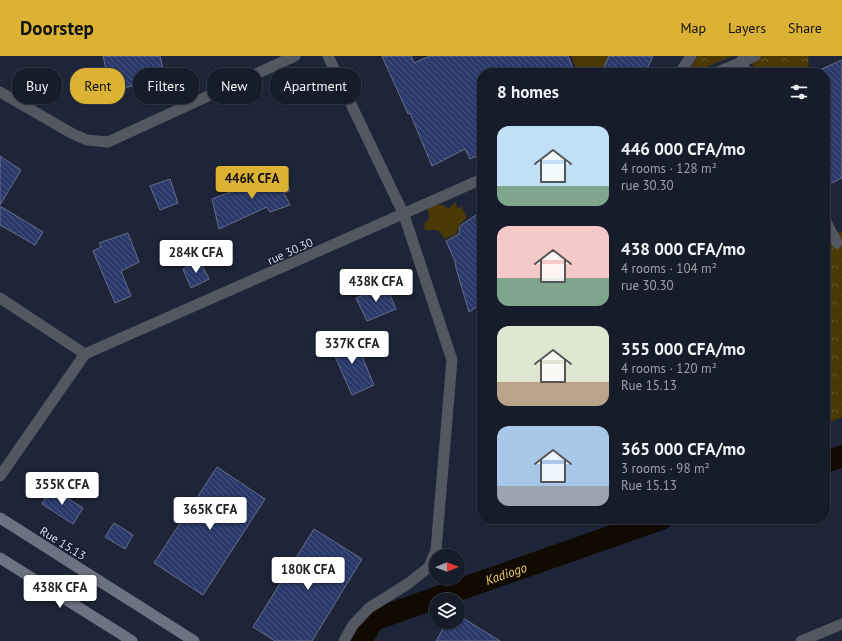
<!DOCTYPE html>
<html lang="en">
<head>
<meta charset="utf-8">
<style>
  :root { --surface:#161c2a; --page:#1f2532; --text:#f1f3f6; --muted:#9ea1a8; --line:#353a47; --accent:#dbb233 }
  body { margin:0; font-family:"PT Sans",sans-serif; background:var(--page); color:var(--text); height:100vh; display:flex; flex-direction:column; font-size:15px; white-space:nowrap }
  * { box-sizing:border-box; margin:0 }
  p { font-size:13px; color:var(--muted) }
  .icon { flex:none; width:22px; height:22px; fill:none; stroke:currentColor; stroke-width:2; stroke-linecap:round; stroke-linejoin:round }
  .map { position:relative; flex:1; overflow:hidden }
  .drawer { position:absolute; left:477px; top:12px; width:353px; height:456px; display:flex; flex-direction:column; background:var(--surface); border-radius:16px; box-shadow:0 1px 3px #0004,0 0 0 1px var(--line) }
  .drawer>* { flex:none }
  .guide { position:absolute; left:12px; top:12px; width:380px; height:36px; display:flex; gap:8px }
  .needle { width:26px; rotate:89deg }
  .buttons { position:absolute; left:429px; top:493px; display:grid; gap:8px }
  .buttons a { display:grid; place-items:center; width:36px; height:36px; border-radius:50%; background:var(--surface); box-shadow:0 1px 3px #0004,0 0 0 1px var(--line); font-size:20px }
  .price { position:absolute; translate:-50% -34px; padding:0 9px; border-radius:4px; background:#fff; color:#222; font-size:13px; line-height:26px; filter:drop-shadow(0 1px 2px #0008) }
  .price::after { content:''; position:absolute; left:50%; top:24px; width:12px; height:9px; margin-left:-6px; background:inherit; clip-path:polygon(0 0,100% 0,50% 100%) }
  .price.on { background:var(--accent); color:#111 }
  ul { padding:0; list-style:none }
  li { display:flex; align-items:center; gap:12px; height:100px; padding:0 20px }
  li span { display:grid; place-items:center; flex:none; width:112px; height:80px; border-radius:12px; color:#555 }
  li>.icon { margin-inline-start:auto }
  span .icon { width:48px; height:48px; fill:#fffc; stroke-width:1 }
  li b { font-size:17px }
  h2 { display:flex; justify-content:space-between; align-items:center; height:48px; padding:0 20px; font-size:17px }
  .chip { padding:0 14px; border-radius:16px; background:var(--surface); box-shadow:0 1px 3px #0004,0 0 0 1px var(--line); font-size:14px; line-height:36px }
  .chip.on { background:var(--accent); color:#111 }
  header { display:flex; align-items:center; gap:24px; box-sizing:border-box; height:56px; padding:0 20px; background:var(--accent); color:#111 }
  header strong { font-size:19px }
  nav { display:flex; gap:22px; margin-inline-start:auto; font-size:14px }
  .map>svg:first-child { display:block }
  .grass { fill:#4a3902 }
  .forest { fill:url(#forest-crowns) }
  .lines { fill:none; stroke-linecap:round; stroke-linejoin:round }
  .canal { stroke:#110a00; stroke-width:22 }
  .building { fill:url(#building-back-hatch); stroke:#666f87 }
  .minor { stroke:#535761; stroke-width:11 }
  .secondary { stroke:#6c7282; stroke-width:11 }
  .labels { text-anchor:middle; dominant-baseline:central; stroke-width:3; stroke-linejoin:round; paint-order:stroke }
  .street-label { font-size:12px; fill:#dbe0ed; stroke:#141b2e }
  .water-label { font-size:13px; font-style:italic; fill:#ebca6e; stroke:#141b2e }
</style>
</head>
<body>
<header>
<strong>Doorstep</strong>
<nav><a>Map</a><a>Layers</a><a>Share</a></nav>
</header>
<div class="map">
<svg width="842" height="585" viewBox="0 0 842 585">
  <defs>
    <pattern id="forest-crowns" width="20" height="18" patternUnits="userSpaceOnUse"><rect width="20" height="18" fill="#4a3902"/><path d="M2 6a3 3 0 1 1 6 0M12 15a3 3 0 1 1 6 0" fill="none" stroke="#645527"/></pattern>
    <pattern id="building-back-hatch" width="6" height="6" patternUnits="userSpaceOnUse"><rect width="6" height="6" fill="#29396a"/><path d="M-1 5l2 2M0 0l6 6M5-1l2 2" fill="none" stroke="#475580"/></pattern>
  </defs>
  <rect width="100%" height="100%" fill="#1e2538"/>
  <!-- grass -->
  <g class="grass">
    <path d="M 571,0 L 609,0 L 601,17 L 578,17 Z"/>
    <path d="M 456,146 L 457,153 L 461,150 L 467,162 L 460,168 L 456,178 L 445,183 L 438,174 L 425,174 L 424,168 L 430,162 L 427,153 L 435,149 L 443,149 L 448,153 Z"/>
  </g>
  <!-- forest -->
  <g class="forest">
    <path d="M 698,0 L 732,0 L 692,17 L 687,17 Z"/>
    <path d="M 749,0 L 808,0 L 809,17 L 756,17 Z"/>
    <path d="M 842,176 L 842,361 L 825,368 L 825,178 Z"/>
  </g>
  <g class="lines">
    <!-- canal -->
    <g class="canal">
      <path d="M 825,406 L 842,400"/>
      <path id="s1" d="M 361,585 L 373,564 L 661,463"/>
    </g>
  </g>
  <!-- building -->
  <g class="building">
    <path d="M 103,0 L 160,0 L 165,22 L 111,35 Z"/>
    <path d="M 382,0 L 411,0 L 414,7 L 430,0 L 568,0 L 575,17 L 482,17 L 482,98 L 470,103 L 465,93 L 432,110 L 410,57 L 408,58 Z"/>
    <path d="M 609,0 L 653,0 L 645,17 L 601,17 Z"/>
    <path d="M 842,4 L 842,122 L 825,130 L 825,17 L 822,13 Z"/>
    <path d="M 0,100 L 21,114 L 0,149 Z"/>
    <path d="M 281,115 L 290,135 L 284,137 L 290,149 L 270,156 L 267,151 L 219,173 L 212,143 L 249,129 L 250,131 Z"/>
    <path d="M 170,123 L 178,147 L 160,154 L 150,130 Z"/>
    <path d="M 0,150 L 43,176 L 35,189 L 0,169 Z"/>
    <path d="M 482,155 L 482,247 L 469,256 L 456,212 L 455,205 L 446,185 L 459,178 L 460,170 Z"/>
    <path d="M 128,177 L 139,206 L 121,215 L 131,240 L 115,247 L 93,195 L 101,191 L 99,187 Z"/>
    <path d="M 200,205 L 209,223 L 191,232 L 183,213 Z"/>
    <path d="M 386,230 L 396,253 L 367,265 L 356,242 Z"/>
    <path d="M 353,279 L 374,329 L 352,339 L 330,289 Z"/>
    <path d="M 217,411 L 265,443 L 203,539 L 154,507 Z"/>
    <path d="M 51,432 L 83,452 L 73,468 L 42,448 Z"/>
    <path d="M 114,467 L 133,479 L 125,493 L 105,481 Z"/>
    <path d="M 314,473 L 362,503 L 312,585 L 275,585 L 253,571 Z"/>
    <path d="M 458,559 L 500,585 L 436,585 L 447,566 L 458,566 Z"/>
  </g>
  <g class="lines">
    <!-- minor -->
    <g class="minor">
      <path d="M 328,0 L 404,159 L 452,304 L 436,494 L 429,511 L 409,527 L 369,552 L 353,569 L 344,585"/>
      <path d="M 741,5 L 747,17"/>
      <path d="M 680,17 L 691,0"/>
      <path d="M 716,17 L 755,0"/>
      <path d="M 0,36 L 73,78 L 87,84 L 108,86 L 295,0"/>
      <path d="M 825,164 L 837,187"/>
      <path d="M 0,242 L 85,298"/>
      <path d="M 85,298 L 482,123"/>
      <path d="M 0,420 L 85,298"/>
      <path d="M 801,585 L 842,568"/>
    </g>
    <!-- secondary -->
    <g class="secondary">
      <path d="M 0,462 L 194,585"/>
      <path d="M 0,502 L 132,585"/>
    </g>
  </g>
  <g class="labels">
    <!-- street labels -->
    <g class="street-label">
      <text transform="translate(290 195) rotate(-24)">rue 30.30</text>
      <text transform="translate(63 487) rotate(32)">Rue 15.13</text>
    </g>
    <!-- water labels -->
    <g class="water-label">
      <text stroke="none"><textPath href="#s1" startOffset="165">Kadiogo</textPath></text>
    </g>
  </g>
</svg>
<div class="buttons">
<a><svg class="needle" viewBox="-14 -14 28 28"><path d="M0-13l5 13h-10z" fill="#e53935"/><path d="M0 13l5-13h-10z" fill="#9ea1a8"/></svg></a>
<a><svg class="icon" aria-label="layers" viewBox="0 0 24 24"><path d="M12 4l9 5-9 5-9-5zM3 14l9 5 9-5"/></svg></a>
</div>
<b class="price on" style="left:252px;top:144px">446K CFA</b>
<b class="price" style="left:196px;top:218px">284K CFA</b>
<b class="price" style="left:376px;top:247px">438K CFA</b>
<b class="price" style="left:352px;top:309px">337K CFA</b>
<b class="price" style="left:62px;top:450px">355K CFA</b>
<b class="price" style="left:210px;top:475px">365K CFA</b>
<b class="price" style="left:308px;top:535px">180K CFA</b>
<b class="price" style="left:60px;top:553px">438K CFA</b>
<div class="guide">
<a class="chip">Buy</a>
<a class="chip on">Rent</a>
<a class="chip">Filters</a>
<a class="chip">New</a>
<a class="chip">Apartment</a>
</div>
<section class="drawer">
<h2>8 homes<svg class="icon" aria-label="filters" viewBox="0 0 24 24"><path d="M4 7h16M4 17h16"/><circle cx="9" cy="7" r="2"/><circle cx="15" cy="17" r="2"/></svg></h2>
<ul>
<li><span style="background:linear-gradient(#bfe0f5 75%,#7fa58c 0)"><svg class="icon" aria-label="home" viewBox="0 0 24 24"><path d="M3 11l9-7 9 7M6 9v11h12V9"/></svg></span><div><b>446 000 CFA/mo</b><p>4 rooms · 128 m²</p><p>rue 30.30</p></div></li>
<li><span style="background:linear-gradient(#f6c9c9 65%,#7fa58c 0)"><svg class="icon" aria-label="home" viewBox="0 0 24 24"><path d="M3 11l9-7 9 7M6 9v11h12V9"/></svg></span><div><b>438 000 CFA/mo</b><p>4 rooms · 104 m²</p><p>rue 30.30</p></div></li>
<li><span style="background:linear-gradient(#dfe7d0 70%,#b9a48a 0)"><svg class="icon" aria-label="home" viewBox="0 0 24 24"><path d="M3 11l9-7 9 7M6 9v11h12V9"/></svg></span><div><b>355 000 CFA/mo</b><p>4 rooms · 120 m²</p><p>Rue 15.13</p></div></li>
<li><span style="background:linear-gradient(#a9c7e8 75%,#9aa5b1 0)"><svg class="icon" aria-label="home" viewBox="0 0 24 24"><path d="M3 11l9-7 9 7M6 9v11h12V9"/></svg></span><div><b>365 000 CFA/mo</b><p>3 rooms · 98 m²</p><p>Rue 15.13</p></div></li>
</ul>
</section>
</div>
</body>
</html>
